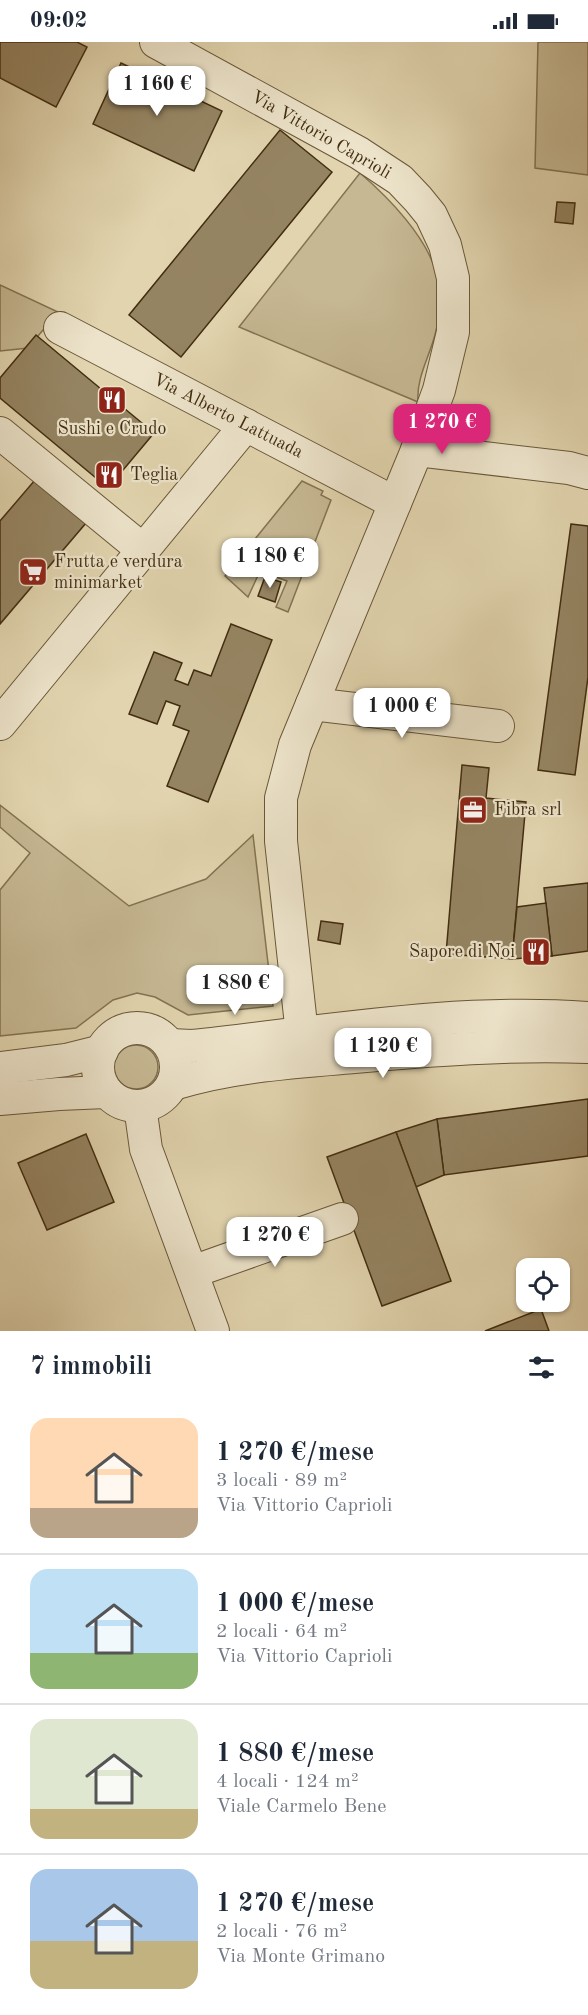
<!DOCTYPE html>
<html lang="it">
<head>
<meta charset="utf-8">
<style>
  :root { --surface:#fff; --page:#f6f6f7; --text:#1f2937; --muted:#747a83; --line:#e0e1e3; --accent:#db2777 }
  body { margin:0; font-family:"Old Standard TT",serif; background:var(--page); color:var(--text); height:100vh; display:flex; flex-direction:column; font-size:22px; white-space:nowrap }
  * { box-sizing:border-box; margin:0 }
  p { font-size:20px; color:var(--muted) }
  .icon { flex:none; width:33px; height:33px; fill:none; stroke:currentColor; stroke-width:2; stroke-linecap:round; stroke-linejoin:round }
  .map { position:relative; height:1289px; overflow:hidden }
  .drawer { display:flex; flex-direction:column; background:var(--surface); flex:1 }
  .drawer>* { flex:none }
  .controls { position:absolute; left:516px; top:1216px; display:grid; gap:12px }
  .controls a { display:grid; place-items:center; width:54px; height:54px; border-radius:12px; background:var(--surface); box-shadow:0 2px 4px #0004; font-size:30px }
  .price { position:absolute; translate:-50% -51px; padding:0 14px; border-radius:12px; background:#fff; color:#222; font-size:20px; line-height:39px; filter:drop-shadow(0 2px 3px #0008) }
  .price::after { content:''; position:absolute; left:50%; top:36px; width:18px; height:14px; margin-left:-9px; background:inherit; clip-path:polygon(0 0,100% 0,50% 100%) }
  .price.active { background:var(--accent); color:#fff }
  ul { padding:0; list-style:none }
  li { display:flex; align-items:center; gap:18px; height:150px; padding:0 30px }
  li+li { border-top:2px solid var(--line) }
  li span { display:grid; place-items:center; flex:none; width:168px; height:120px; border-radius:18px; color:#555 }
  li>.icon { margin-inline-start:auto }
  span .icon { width:72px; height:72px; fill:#fffc; stroke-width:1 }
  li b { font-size:26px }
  h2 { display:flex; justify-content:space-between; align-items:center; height:72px; padding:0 30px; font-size:26px }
  .status { display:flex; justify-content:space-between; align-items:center; height:42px; padding:0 30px; background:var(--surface); direction:ltr }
  .status svg { height:16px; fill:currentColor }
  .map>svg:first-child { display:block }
  .green { fill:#c6b893; stroke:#847252; stroke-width:1.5 }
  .building { fill:#958462; stroke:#422d10; stroke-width:1.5 }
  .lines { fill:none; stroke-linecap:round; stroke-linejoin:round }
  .minor-casing { stroke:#6a5738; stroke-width:34 }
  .minor { stroke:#ece3ca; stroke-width:32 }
  .labels { text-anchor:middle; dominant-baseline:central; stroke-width:4.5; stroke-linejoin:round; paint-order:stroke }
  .street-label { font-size:18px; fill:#422d10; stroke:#ece3ca }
  .poi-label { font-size:18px; fill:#422d10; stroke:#ece3ca; text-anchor:start }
</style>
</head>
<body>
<div class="status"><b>09:02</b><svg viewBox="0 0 49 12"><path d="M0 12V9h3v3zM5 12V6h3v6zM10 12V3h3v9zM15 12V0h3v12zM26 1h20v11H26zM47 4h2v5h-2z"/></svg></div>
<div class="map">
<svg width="588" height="1289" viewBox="0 0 588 1289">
  <rect width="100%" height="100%" fill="#e1d4ae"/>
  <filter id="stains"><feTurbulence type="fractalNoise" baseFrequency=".00333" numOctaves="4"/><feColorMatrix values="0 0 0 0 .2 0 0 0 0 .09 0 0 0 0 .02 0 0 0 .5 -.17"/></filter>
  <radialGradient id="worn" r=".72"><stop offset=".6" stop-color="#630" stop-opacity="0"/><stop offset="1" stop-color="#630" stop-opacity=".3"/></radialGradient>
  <!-- green -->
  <g class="green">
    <path d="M 538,0 L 588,0 L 588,133 L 535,126 Z"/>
    <path d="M 360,131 C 389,156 427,195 437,233 C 442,252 440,274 435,293 C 429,315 416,337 418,360 L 239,285 Z"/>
    <path d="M 0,243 L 58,270 L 28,306 L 0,309 Z"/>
    <path d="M 302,439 L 323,449 L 321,453 L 331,458 L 288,570 L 276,565 L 287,539 L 260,529 L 248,555 L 225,534 Z"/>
    <path d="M 0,763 L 129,864 L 206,837 L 253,793 L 273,964 L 188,973 L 155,955 L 137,951 L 113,958 L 76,986 L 0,994 L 0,848 L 30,811 L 0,785 Z"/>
    <circle cx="136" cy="1025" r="22"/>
  </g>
  <!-- building -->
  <g class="building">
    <path d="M 0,0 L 77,0 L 87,5 L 56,65 L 0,36 Z"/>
    <path d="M 121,21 L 222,69 L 194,129 L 93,82 Z"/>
    <path d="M 280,88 L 332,130 L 181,315 L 129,273 Z"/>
    <path d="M 557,160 L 575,161 L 573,182 L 555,180 Z"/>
    <path d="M 36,293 L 154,391 L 108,446 L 0,356 L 0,336 Z"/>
    <path d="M 35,438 L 86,481 L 0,582 L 0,479 Z"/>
    <path d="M 571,482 L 588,484 L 588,635 L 575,733 L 538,728 Z"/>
    <path d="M 265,535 L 281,540 L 275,560 L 258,554 Z"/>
    <path d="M 231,582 L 272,598 L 208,760 L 167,744 L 189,689 L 173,683 L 180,664 L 166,659 L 157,682 L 129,672 L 154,610 L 182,621 L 175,638 L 188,643 L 194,628 L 211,634 Z"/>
    <path d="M 462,723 L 489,726 L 486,756 L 526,760 L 512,917 L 446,912 Z"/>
    <path d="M 588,841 L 588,909 L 552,914 L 544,846 Z"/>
    <path d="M 546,861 L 552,914 L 512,917 L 517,865 Z"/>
    <path d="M 321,879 L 343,882 L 340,902 L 318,898 Z"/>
    <path d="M 588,1057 L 588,1114 L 444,1133 L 437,1077 Z"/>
    <path d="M 437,1077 L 444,1133 L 416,1145 L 396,1090 Z"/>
    <path d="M 396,1090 L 451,1239 L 382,1264 L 327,1115 Z"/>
    <path d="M 86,1092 L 114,1160 L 47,1188 L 18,1121 Z"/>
    <path d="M 541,1267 L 549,1289 L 485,1289 Z"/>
  </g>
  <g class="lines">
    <!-- minor casing -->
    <g class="minor-casing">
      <g id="minor">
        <path d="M 156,0 L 359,111 L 400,138 L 418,157 L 431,173 L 445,203 L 453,236 L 453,290 L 439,348 L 417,408 L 295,703 L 281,756 L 281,799 L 302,992"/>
        <path d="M 60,286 L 395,461"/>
        <path d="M 0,391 L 143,508"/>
        <path d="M 417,408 L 569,426 L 588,431"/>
        <path d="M 312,662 L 498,684"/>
        <path d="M 0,682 L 246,383"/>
        <circle cx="137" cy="1025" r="39"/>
        <path d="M 170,1003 L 192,1004 C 323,990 456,966 588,976"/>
        <path d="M 0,1026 L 66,1018 L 102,1009"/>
        <path d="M 173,1042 C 231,1024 294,1020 354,1015 C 432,1008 510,1002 588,1005"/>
        <path d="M 0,1057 L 59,1052 L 106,1050"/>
        <path d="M 140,1064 L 146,1107 L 213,1289"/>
        <path d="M 192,1230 L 342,1177"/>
      </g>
    </g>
    <!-- minor -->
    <use href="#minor" class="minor"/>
  </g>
  <!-- icons -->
  <defs>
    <g id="restaurant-square" transform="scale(1.5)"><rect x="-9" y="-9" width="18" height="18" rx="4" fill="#8f2418" stroke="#ece3ca"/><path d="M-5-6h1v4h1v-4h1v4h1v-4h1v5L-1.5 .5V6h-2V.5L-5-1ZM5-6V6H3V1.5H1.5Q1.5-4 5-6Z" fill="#fff"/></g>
    <g id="supermarket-square" transform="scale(1.5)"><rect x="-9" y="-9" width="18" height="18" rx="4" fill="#8f2418" stroke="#ece3ca"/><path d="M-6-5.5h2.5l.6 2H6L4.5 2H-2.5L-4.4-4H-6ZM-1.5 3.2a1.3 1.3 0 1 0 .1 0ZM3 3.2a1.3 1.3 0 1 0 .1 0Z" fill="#fff"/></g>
    <g id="office-square" transform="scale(1.5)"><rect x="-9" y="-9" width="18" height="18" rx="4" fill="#8f2418" stroke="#ece3ca"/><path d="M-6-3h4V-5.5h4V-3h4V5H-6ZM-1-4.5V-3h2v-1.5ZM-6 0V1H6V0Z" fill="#fff"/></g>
  </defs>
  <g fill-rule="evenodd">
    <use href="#restaurant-square" x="112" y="358"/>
    <use href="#restaurant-square" x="109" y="433"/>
    <use href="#supermarket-square" x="33" y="530"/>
    <use href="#office-square" x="473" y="768"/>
    <use href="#restaurant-square" x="536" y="910"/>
  </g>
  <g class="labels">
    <!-- street labels -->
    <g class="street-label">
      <text transform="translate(321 93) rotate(30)">Via Vittorio Caprioli</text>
      <text transform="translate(228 374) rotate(27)">Via Alberto Lattuada</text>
    </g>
    <!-- poi labels -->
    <g class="poi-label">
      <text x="112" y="387" text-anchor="middle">Sushi e Crudo</text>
      <text x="130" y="433">Teglia</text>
      <text x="54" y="520">Frutta e verdura<tspan x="54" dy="21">minimarket</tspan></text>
      <text x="494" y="768">Fibra srl</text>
      <text x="515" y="910" text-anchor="end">Sapore di Noi</text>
    </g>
  </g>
  <rect width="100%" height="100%" filter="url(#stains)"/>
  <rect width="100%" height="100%" fill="url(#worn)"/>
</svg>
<div class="controls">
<a><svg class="icon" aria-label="locate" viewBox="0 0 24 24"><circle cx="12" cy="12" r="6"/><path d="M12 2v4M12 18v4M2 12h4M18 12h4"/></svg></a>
</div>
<b class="price" style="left:157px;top:75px">1 160 €</b>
<b class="price active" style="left:442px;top:413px">1 270 €</b>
<b class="price" style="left:270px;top:547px">1 180 €</b>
<b class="price" style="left:402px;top:697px">1 000 €</b>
<b class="price" style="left:235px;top:974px">1 880 €</b>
<b class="price" style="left:383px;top:1037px">1 120 €</b>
<b class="price" style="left:275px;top:1226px">1 270 €</b>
</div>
<section class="drawer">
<h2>7 immobili<svg class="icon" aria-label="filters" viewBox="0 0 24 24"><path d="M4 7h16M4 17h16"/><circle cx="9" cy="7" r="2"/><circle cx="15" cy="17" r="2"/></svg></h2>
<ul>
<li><span style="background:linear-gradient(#ffd9b3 75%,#b9a48a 0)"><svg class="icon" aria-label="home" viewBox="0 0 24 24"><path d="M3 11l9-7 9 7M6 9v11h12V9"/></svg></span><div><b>1 270 €/mese</b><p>3 locali · 89 m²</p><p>Via Vittorio Caprioli</p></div></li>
<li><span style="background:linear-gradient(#bfe0f5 70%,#8fb573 0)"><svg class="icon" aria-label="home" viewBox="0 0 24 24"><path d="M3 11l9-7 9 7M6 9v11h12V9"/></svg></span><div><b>1 000 €/mese</b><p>2 locali · 64 m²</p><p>Via Vittorio Caprioli</p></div></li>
<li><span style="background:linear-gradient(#dfe7d0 75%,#c2b280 0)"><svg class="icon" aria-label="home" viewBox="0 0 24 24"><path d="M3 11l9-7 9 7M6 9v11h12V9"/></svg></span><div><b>1 880 €/mese</b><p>4 locali · 124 m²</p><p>Viale Carmelo Bene</p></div></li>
<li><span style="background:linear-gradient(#a9c7e8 60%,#c2b280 0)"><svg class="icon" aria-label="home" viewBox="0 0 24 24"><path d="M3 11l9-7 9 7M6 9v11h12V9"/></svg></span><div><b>1 270 €/mese</b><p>2 locali · 76 m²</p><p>Via Monte Grimano</p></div></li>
</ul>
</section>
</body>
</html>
